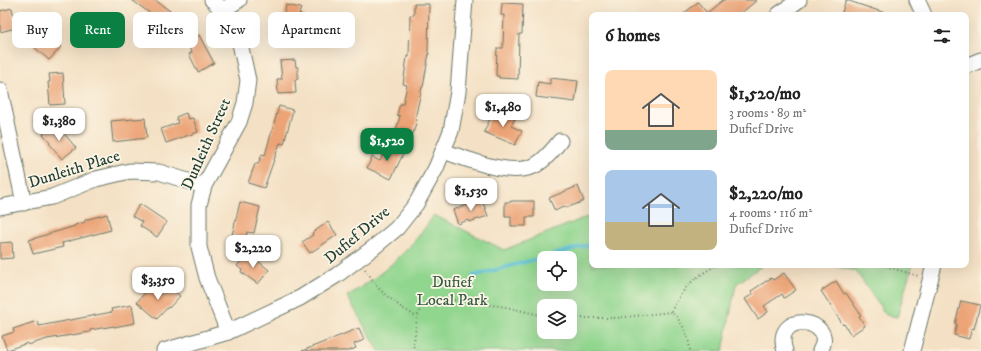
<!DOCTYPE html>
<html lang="en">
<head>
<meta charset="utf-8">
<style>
  :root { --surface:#fff; --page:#f2f2f2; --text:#222; --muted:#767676; --accent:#0b8043 }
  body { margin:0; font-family:"IM FELL DW Pica",serif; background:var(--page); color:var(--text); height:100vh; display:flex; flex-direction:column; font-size:15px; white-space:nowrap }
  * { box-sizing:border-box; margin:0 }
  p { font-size:13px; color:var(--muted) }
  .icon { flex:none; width:22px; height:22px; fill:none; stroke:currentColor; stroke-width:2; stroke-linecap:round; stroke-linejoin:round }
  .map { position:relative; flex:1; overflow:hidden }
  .side { position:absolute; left:589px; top:12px; width:380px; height:256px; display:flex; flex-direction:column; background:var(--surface); border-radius:8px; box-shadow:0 4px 16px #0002 }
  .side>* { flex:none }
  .banner { position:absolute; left:12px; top:12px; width:380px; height:36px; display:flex; gap:8px }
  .tools { position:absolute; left:537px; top:251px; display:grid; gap:8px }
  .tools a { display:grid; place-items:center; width:40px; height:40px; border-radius:8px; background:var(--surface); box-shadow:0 4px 16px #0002; font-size:20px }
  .price { position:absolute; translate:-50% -34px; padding:0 9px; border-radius:8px; background:#fff; color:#222; font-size:13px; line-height:26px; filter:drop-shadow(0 1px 2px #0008) }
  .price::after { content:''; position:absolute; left:50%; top:24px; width:12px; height:9px; margin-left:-6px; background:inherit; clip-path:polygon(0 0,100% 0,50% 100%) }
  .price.on { background:var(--accent); color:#fff }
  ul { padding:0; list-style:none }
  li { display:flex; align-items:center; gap:12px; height:100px; padding:0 16px }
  li span { display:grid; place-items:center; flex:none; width:112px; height:80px; border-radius:8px; color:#555 }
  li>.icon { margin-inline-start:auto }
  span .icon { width:48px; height:48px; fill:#fffc; stroke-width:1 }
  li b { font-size:17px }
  h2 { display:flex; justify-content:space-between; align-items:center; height:48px; padding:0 16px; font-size:17px }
  .chip { padding:0 14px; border-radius:8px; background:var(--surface); box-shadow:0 4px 16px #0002; font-size:14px; line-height:36px }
  .chip.on { background:var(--accent); color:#fff }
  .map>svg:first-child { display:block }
  .green { fill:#91d68f; stroke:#588a62; fill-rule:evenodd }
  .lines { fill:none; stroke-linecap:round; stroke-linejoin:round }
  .stream { stroke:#5bc0d8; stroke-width:3.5 }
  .building { fill:#eca477 }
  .minor-casing { stroke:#6a7667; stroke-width:17 }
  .path { stroke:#6a7667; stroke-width:2; stroke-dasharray:1 3; stroke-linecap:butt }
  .minor { stroke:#fff; stroke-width:15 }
  .labels { text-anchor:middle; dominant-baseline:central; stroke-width:3.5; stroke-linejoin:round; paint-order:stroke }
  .street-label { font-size:16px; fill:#1f3d34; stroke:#fcf5e5 }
  .park-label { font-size:16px; fill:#365c46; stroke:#fcf5e5 }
</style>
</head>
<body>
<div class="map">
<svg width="981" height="351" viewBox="0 0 981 351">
  <rect width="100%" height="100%" fill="#fcf5e5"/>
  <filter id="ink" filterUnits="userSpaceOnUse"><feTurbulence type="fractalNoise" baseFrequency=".025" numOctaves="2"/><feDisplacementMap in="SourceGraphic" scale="8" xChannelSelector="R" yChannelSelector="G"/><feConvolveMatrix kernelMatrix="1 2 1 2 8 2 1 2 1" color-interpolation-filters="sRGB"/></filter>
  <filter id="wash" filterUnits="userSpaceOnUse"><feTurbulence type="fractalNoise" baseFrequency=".012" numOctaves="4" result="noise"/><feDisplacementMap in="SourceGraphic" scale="16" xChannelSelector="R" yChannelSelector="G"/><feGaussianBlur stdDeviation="0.9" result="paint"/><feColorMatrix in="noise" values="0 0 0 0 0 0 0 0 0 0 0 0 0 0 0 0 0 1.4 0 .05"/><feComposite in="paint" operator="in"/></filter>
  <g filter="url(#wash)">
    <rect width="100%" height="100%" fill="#f4e1c5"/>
    <!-- green -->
    <g class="green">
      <path d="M 434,215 L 504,250 L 592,215 L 592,265 L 763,265 L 736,284 L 723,351 L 379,351 L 347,296 C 382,276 412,249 434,215 ZM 544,258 L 570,258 L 570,284 L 544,284 ZM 544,306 L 570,306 L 570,332 L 544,332 Z"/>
      <path d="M 831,265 L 912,265 L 897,317 L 886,315 L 856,271 Z"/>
    </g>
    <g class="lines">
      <!-- stream -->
      <path class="stream" d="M 473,276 L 592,244"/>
    </g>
    <g id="blocks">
      <!-- building -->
      <g class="building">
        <path d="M 132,0 L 155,0 L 181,19 L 169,34 L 152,21 L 155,17 Z"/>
        <path d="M 723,0 L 757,0 L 739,15 L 682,15 L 698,2 L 707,13 Z"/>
        <path d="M 846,0 L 885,13 L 885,15 L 841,15 Z"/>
        <path d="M 502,3 L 523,4 L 522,34 L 519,34 L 518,79 L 499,78 L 499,76 L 496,76 L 497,48 L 503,48 L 504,15 L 501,15 Z"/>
        <path d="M 414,4 L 429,4 L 428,53 L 429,53 L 423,87 L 422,87 L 415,119 L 417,120 L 413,134 L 396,130 L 400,116 L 397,115 L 400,104 L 403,104 L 407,85 L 403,84 L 407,57 L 409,57 L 410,15 L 414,15 Z"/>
        <path d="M 286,5 L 301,8 L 299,14 L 305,16 L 300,42 L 277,38 L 280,24 L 282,25 Z"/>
        <path d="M 12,8 L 16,28 L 0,32 L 0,11 Z"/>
        <path d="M 36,24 L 61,47 L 49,60 L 33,46 L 35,43 L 26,35 Z"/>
        <path d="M 199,35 L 214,63 L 198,72 L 189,54 L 192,53 L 186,42 Z"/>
        <path d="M 295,60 L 296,67 L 298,67 L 298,79 L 295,80 L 296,93 L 278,94 L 277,79 L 282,79 L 280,61 Z"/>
        <path d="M 63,73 L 65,104 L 50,105 L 48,82 L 50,82 L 49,74 Z"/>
        <path d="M 550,78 L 578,81 L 575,102 L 536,97 L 538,82 L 550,84 Z"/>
        <path d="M 279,106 L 293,110 L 284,144 L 280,143 L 264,188 L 248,183 L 255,164 L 258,164 L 262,154 L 265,155 Z"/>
        <path d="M 494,110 L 515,118 L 511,126 L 522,131 L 515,145 L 484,132 Z"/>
        <path d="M 186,113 L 188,119 L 193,118 L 198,132 L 166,143 L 161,129 L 178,123 L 176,117 Z"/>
        <path d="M 145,118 L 147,138 L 113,142 L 111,121 Z"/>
        <path d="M 54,125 L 61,134 L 63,132 L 76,148 L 62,159 L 49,143 L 50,142 L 43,134 Z"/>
        <path d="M 392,144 L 405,150 L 391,179 L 367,168 L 372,157 L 380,161 L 384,152 L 388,154 Z"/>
        <path d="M 578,186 L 584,201 L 566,208 L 565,206 L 555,211 L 549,198 Z"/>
        <path d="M 482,200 L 488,216 L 469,222 L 468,220 L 458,224 L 453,210 Z"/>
        <path d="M 511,201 L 534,201 L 534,217 L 526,217 L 526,226 L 511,226 L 511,216 L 505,216 L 505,202 L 511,202 Z"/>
        <path d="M 240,202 L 260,207 L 254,233 L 247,232 L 246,238 L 232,235 Z"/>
        <path d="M 140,204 L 167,222 L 157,237 L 140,226 L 142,222 L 132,216 Z"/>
        <path d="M 107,214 L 111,230 L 62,243 L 63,247 L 33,254 L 29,240 L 75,226 L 75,225 L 85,222 L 85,220 Z"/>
        <path d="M 328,222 L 337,235 L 310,253 L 302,242 L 313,235 L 312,233 Z"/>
        <path d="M 12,242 L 13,258 L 0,259 L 0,243 Z"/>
        <path d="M 248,253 L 269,270 L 258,284 L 241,272 L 242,270 L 237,266 Z"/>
        <path d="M 784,273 L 796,290 L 784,298 L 782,294 L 764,306 L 768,312 L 758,319 L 745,299 L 753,294 L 751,291 L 771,278 L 773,280 Z"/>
        <path d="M 836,281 L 844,294 L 846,293 L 861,315 L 859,316 L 865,326 L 851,335 L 844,324 L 843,325 L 821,291 Z"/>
        <path d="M 167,285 L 180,296 L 169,308 L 168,307 L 157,319 L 137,302 L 150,287 L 159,295 Z"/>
        <path d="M 961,301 L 980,305 L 974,329 L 972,328 L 969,339 L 954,335 L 957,324 L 955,324 Z"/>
        <path d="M 132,305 L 135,323 L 114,327 L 114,326 L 90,330 L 90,332 L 47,339 L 28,345 L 28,343 L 7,350 L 2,336 L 14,332 L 13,329 L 37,321 L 39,326 L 112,312 L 111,309 Z"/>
        <path d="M 359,328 L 364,340 L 354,344 L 356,348 L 349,351 L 302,351 Z"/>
      </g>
    </g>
  </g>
  <g filter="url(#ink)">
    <use href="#blocks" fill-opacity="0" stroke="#6a7667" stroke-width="1"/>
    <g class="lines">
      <!-- minor casing -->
      <g class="minor-casing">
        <g id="minor">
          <path d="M 212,0 L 223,10 L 239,39 L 248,80 L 245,103 L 239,122 L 204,186 L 199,205 L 199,247 L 207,278 L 228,332"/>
          <path d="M 917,0 L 924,15"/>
          <path d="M 223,10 L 239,0"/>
          <path d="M 778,15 L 799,0"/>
          <path d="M 966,66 L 981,60"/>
          <path d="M 0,90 L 24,203"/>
          <path d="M 443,151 C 467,159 512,178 536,165 C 546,159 553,150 560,141"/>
          <path d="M 0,207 L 52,197 L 96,179 L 130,171 L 159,172 L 204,186"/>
          <path d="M 164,351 L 228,332 L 300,298 L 337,275 L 373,248 L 397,228 L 416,204 L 436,168 L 451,131 L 458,92 L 465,0"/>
          <path d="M 785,351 C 771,309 839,318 820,351"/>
          <path d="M 912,351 L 934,265"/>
        </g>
      </g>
      <!-- path -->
      <g class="path">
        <path d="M 882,265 L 918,276"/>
        <path d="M 365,269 L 380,290 L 402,308 L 417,317"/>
        <path d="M 671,312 C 683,287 693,278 717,265"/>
        <path d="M 570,318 L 616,318 L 671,312 C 683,321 689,337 690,351"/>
        <path d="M 413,351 L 417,317 L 421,307 L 426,303 L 432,300 L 442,299 L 455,300 L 506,307 L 544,316"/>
      </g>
      <!-- minor -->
      <use href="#minor" class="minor"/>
    </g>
  </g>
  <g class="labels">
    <!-- street labels -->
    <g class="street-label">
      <text transform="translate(206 144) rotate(-66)">Dunleith Street</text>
      <text transform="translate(74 169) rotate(-17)">Dunleith Place</text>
      <text transform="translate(357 235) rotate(-40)">Dufief Drive</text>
    </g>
    <!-- park labels -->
    <g class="park-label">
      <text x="452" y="282">Dufief<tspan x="452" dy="18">Local Park</tspan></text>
    </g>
  </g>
</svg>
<div class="tools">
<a><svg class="icon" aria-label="locate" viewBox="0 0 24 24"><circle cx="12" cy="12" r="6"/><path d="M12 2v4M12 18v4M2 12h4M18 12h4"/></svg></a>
<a><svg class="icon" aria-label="layers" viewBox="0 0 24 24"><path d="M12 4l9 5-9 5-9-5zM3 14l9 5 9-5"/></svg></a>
</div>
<b class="price" style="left:503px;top:128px">$1,480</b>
<b class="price" style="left:59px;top:142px">$1,380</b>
<b class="price on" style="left:387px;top:162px">$1,520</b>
<b class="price" style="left:471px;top:212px">$1,530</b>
<b class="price" style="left:253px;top:269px">$2,220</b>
<b class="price" style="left:158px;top:301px">$3,350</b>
<div class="banner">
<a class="chip">Buy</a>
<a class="chip on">Rent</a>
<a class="chip">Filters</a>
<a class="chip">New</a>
<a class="chip">Apartment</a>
</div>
<section class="side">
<h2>6 homes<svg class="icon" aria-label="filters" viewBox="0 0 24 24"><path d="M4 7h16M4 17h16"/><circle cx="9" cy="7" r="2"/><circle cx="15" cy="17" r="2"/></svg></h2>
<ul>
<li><span style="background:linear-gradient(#ffd9b3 75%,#7fa58c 0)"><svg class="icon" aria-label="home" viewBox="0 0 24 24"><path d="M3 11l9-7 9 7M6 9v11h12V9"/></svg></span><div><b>$1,520/mo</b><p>3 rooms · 89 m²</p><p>Dufief Drive</p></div></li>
<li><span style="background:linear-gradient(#a9c7e8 65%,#c2b280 0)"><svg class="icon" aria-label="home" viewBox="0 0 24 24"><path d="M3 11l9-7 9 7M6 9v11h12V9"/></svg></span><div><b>$2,220/mo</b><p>4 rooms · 116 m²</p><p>Dufief Drive</p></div></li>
</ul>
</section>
</div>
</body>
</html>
